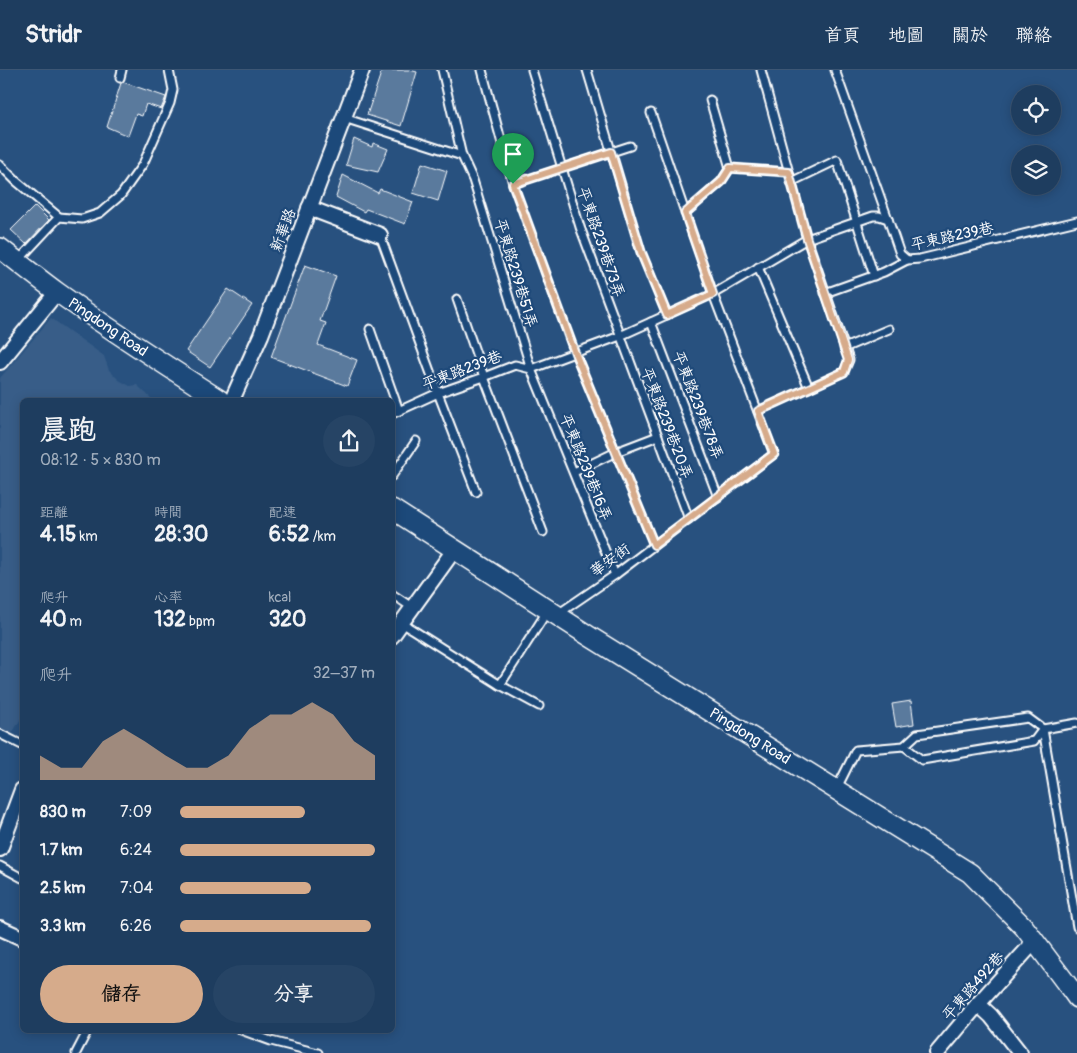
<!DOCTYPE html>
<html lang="zh-TW">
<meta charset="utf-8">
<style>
:root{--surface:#1e3d5f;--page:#264465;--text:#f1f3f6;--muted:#a1aebd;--line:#3c5674;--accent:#d6ab8b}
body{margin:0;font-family:Pangolin,"LXGW WenKai TC",sans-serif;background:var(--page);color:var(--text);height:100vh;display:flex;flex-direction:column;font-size:19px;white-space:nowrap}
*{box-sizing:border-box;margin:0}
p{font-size:16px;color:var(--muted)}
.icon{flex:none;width:28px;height:28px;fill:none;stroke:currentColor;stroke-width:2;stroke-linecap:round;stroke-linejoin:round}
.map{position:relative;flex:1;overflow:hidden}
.sheet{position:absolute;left:20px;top:328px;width:375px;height:635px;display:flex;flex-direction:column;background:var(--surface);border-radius:8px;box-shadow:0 2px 12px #0003,0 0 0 1px var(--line)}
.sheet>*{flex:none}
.fabs{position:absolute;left:1011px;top:15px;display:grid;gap:10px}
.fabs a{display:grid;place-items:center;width:50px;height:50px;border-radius:50%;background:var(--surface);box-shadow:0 2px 12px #0003,0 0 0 1px var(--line);font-size:25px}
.pin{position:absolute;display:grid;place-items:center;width:42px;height:42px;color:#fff;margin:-51px -21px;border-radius:50% 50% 50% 0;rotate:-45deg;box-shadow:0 0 5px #0007}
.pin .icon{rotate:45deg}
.round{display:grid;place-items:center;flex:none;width:52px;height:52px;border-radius:26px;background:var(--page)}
.head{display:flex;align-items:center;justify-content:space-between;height:85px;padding:0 20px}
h1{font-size:28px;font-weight:800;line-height:38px}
.stats{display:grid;grid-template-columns:repeat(3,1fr);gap:8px;height:85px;padding:5px 20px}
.stats div{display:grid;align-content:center}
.stats b{font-size:21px;font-weight:800}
.stats small{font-size:14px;font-weight:400}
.stats p{font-size:14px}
.chart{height:140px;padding:10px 20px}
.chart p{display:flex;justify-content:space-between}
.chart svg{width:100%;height:90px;margin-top:5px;fill:var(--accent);opacity:.7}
.primary-button{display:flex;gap:10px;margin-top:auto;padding:10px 20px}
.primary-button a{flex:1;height:58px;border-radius:30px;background:var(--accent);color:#111;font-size:20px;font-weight:800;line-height:58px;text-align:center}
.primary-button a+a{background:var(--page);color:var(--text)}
ul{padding:0 20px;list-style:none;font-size:16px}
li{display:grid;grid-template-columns:80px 60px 1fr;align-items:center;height:38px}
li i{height:12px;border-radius:6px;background:var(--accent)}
header{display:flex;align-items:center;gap:30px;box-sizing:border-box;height:70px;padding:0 25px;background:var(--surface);border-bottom:1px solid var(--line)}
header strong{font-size:24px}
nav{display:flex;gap:28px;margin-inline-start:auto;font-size:18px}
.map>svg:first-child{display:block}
.built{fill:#375d88}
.building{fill:#5a7a9d;stroke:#fff}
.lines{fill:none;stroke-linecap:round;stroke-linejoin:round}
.lane-casing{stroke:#fff;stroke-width:11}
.street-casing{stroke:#fff;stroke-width:18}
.secondary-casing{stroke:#fff;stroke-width:22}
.lane{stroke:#1f4a7a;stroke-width:7}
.street{stroke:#1f4a7a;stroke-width:14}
.secondary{stroke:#1f4a7a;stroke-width:19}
.route-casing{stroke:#fff;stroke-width:10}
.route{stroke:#d6ab8b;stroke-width:6}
.labels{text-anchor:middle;stroke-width:4.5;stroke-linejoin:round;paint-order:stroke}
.street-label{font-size:15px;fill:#fff;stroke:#1f4a7a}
</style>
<header>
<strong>Stridr</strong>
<nav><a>首頁</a><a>地圖</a><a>關於</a><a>聯絡</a></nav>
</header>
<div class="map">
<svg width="1077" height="983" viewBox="0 0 1077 983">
<rect width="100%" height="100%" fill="#28517f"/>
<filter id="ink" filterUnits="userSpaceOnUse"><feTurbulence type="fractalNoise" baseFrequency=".02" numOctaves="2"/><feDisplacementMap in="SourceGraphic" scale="10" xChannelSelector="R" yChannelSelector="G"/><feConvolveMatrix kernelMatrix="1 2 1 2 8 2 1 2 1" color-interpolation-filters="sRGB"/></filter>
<g filter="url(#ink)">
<polygon class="built" points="51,248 104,286 109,300 119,310 130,316 137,315 153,330 22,330 22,647 8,670 0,665 0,308"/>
<g class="building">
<polygon points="382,0 409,0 417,2 401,56 367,45"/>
<polygon points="123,12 166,27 161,39 146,34 142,46 136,44 128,66 107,57 121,13"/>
<polygon points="354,69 372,77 373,73 388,79 378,102 346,95"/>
<polygon points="422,93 447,101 438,131 413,123"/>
<polygon points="343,105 378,123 380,119 413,132 405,154 366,139 364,142 336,127"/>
<polygon points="35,136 49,150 26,174 11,160"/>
<polygon points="305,195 336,206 320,251 326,253 318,275 357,290 347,316 271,287"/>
<polygon points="228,219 252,235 210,297 186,281"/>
<polygon points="911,631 914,654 896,657 892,634"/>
</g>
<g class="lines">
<defs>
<g id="lane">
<polyline points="442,0 462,86 473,110 531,299 615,505"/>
<polyline points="482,0 513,114 575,283 654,475"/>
<polyline points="532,0 580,157 689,449"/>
<polyline points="587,0 641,182 667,245"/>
<polyline points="835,0 888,149"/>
<polyline points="120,8 122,0"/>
<polyline points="344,48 462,86"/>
<polyline points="0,95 16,111 59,147"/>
<polyline points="730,98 789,102"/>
<polyline points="791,112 837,90 874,206"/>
<polyline points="513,114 630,76"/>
<polyline points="685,143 721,112 730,98 710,30"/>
<polyline points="380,165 438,323 476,422"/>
<polyline points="18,191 59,147 82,149 100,143 121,125 143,94 170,33 173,20 169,0"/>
<polyline points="758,197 809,318"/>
<polyline points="825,223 884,202 907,190"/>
<polyline points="457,229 484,307 543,462"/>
<polyline points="651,252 718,427"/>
<polyline points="370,259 399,341"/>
<polyline points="844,278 889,259"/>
<polyline points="758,341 844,302 849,290 807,169 761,0"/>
<polyline points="392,344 438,323 484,307 515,295 531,299 620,266 713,224 807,169 873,146 879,146 888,149 900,184 907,190 920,189 1077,151"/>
<polyline points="574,402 616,382 658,366"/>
<polyline points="392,406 416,371"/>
<polyline points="392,524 413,538"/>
<polyline points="558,544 615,505 774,384 713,224 651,43"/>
<polyline points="402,553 500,615 539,636"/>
<polyline points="500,615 548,540"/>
<polyline points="0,664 22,675"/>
<polyline points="904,676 922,690 1034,671 1043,659 1077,653"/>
<polyline points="837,718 856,680 904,676 917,664 1028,648 1043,659 1077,857"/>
<polyline points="0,796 22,808"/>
<polyline points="241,960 271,971 318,983"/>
<polyline points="76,983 88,960"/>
</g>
<g id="street">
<polyline points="309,138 380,165"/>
<polyline points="0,292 57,222"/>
<polyline points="232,330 261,265 362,0"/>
<polyline points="392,566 454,480"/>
<polyline points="0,779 22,720"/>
<polyline points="0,858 22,868"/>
<polyline points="978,934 991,946 1020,983"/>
<polyline points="937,983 978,934 1035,871"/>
</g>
<g id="secondary">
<path d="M0,178C19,193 38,208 57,222C110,260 165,295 220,330"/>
<polyline points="392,439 589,566 970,803 1024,857 1072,921 1077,928"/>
</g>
</defs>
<use href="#lane" class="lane-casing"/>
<use href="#street" class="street-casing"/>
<use href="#secondary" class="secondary-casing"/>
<use href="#lane" class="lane"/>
<use href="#street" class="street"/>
<use href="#secondary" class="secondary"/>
</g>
</g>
<g class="lines" filter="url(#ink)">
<defs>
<polygon id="route" points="611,82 641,182 667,245 713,224 685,143 721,112 730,98 789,102 807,169 848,290 844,302 758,341 774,384 654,475 575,283 513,114"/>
</defs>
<use href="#route" class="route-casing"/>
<use href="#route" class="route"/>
</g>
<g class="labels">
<g class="street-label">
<text transform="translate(283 160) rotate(-69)" y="5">新華路</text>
<text transform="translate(952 166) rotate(-12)" y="5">平東路239巷</text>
<text transform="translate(601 172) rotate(71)" y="5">平東路239巷73弄</text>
<text transform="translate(516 203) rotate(73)" y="5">平東路239巷51弄</text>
<text transform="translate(108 257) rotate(34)" y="5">Pingdong Road</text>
<text transform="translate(462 300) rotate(-21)" y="5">平東路239巷</text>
<text transform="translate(698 335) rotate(69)" y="5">平東路239巷78弄</text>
<text transform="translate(667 353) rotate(69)" y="5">平東路239巷20弄</text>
<text transform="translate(586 397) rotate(68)" y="5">平東路239巷16弄</text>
<text transform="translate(610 490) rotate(-36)" y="5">華安街</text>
<text transform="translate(750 666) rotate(32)" y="5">Pingdong Road</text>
<text transform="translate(973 916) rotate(-49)" y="5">平東路492巷</text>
</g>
</g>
</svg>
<div class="fabs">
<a><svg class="icon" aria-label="locate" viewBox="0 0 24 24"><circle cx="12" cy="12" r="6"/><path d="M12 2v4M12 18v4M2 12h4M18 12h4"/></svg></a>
<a><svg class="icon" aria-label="layers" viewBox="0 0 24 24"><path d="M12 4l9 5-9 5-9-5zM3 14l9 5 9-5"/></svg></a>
</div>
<div class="pin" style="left:513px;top:114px;background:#1e9e55"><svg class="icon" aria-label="arrive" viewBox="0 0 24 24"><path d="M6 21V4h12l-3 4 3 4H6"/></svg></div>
<section class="sheet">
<div class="head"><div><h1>晨跑</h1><p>08:12 · 5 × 830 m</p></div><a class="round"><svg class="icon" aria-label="share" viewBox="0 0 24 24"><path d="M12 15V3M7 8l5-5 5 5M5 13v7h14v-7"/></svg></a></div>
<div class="stats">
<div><p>距離</p><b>4.15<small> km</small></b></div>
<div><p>時間</p><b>28:30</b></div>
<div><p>配速</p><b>6:52<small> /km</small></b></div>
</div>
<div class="stats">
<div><p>爬升</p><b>40<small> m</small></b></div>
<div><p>心率</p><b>132<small> bpm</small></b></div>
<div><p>kcal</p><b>320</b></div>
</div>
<div class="chart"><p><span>爬升</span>32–37 m</p>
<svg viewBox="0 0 160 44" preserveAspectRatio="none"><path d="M0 44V32L10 38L20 38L30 25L40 19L50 25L60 32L70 38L80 38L90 32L100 19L110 12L120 12L130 6L140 12L150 25L160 32V44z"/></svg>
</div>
<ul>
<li><b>830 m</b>7:09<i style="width:64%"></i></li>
<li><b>1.7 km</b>6:24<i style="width:100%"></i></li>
<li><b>2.5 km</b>7:04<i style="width:67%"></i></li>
<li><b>3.3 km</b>6:26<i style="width:98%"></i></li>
</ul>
<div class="primary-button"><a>儲存</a><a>分享</a></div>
</section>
</div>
